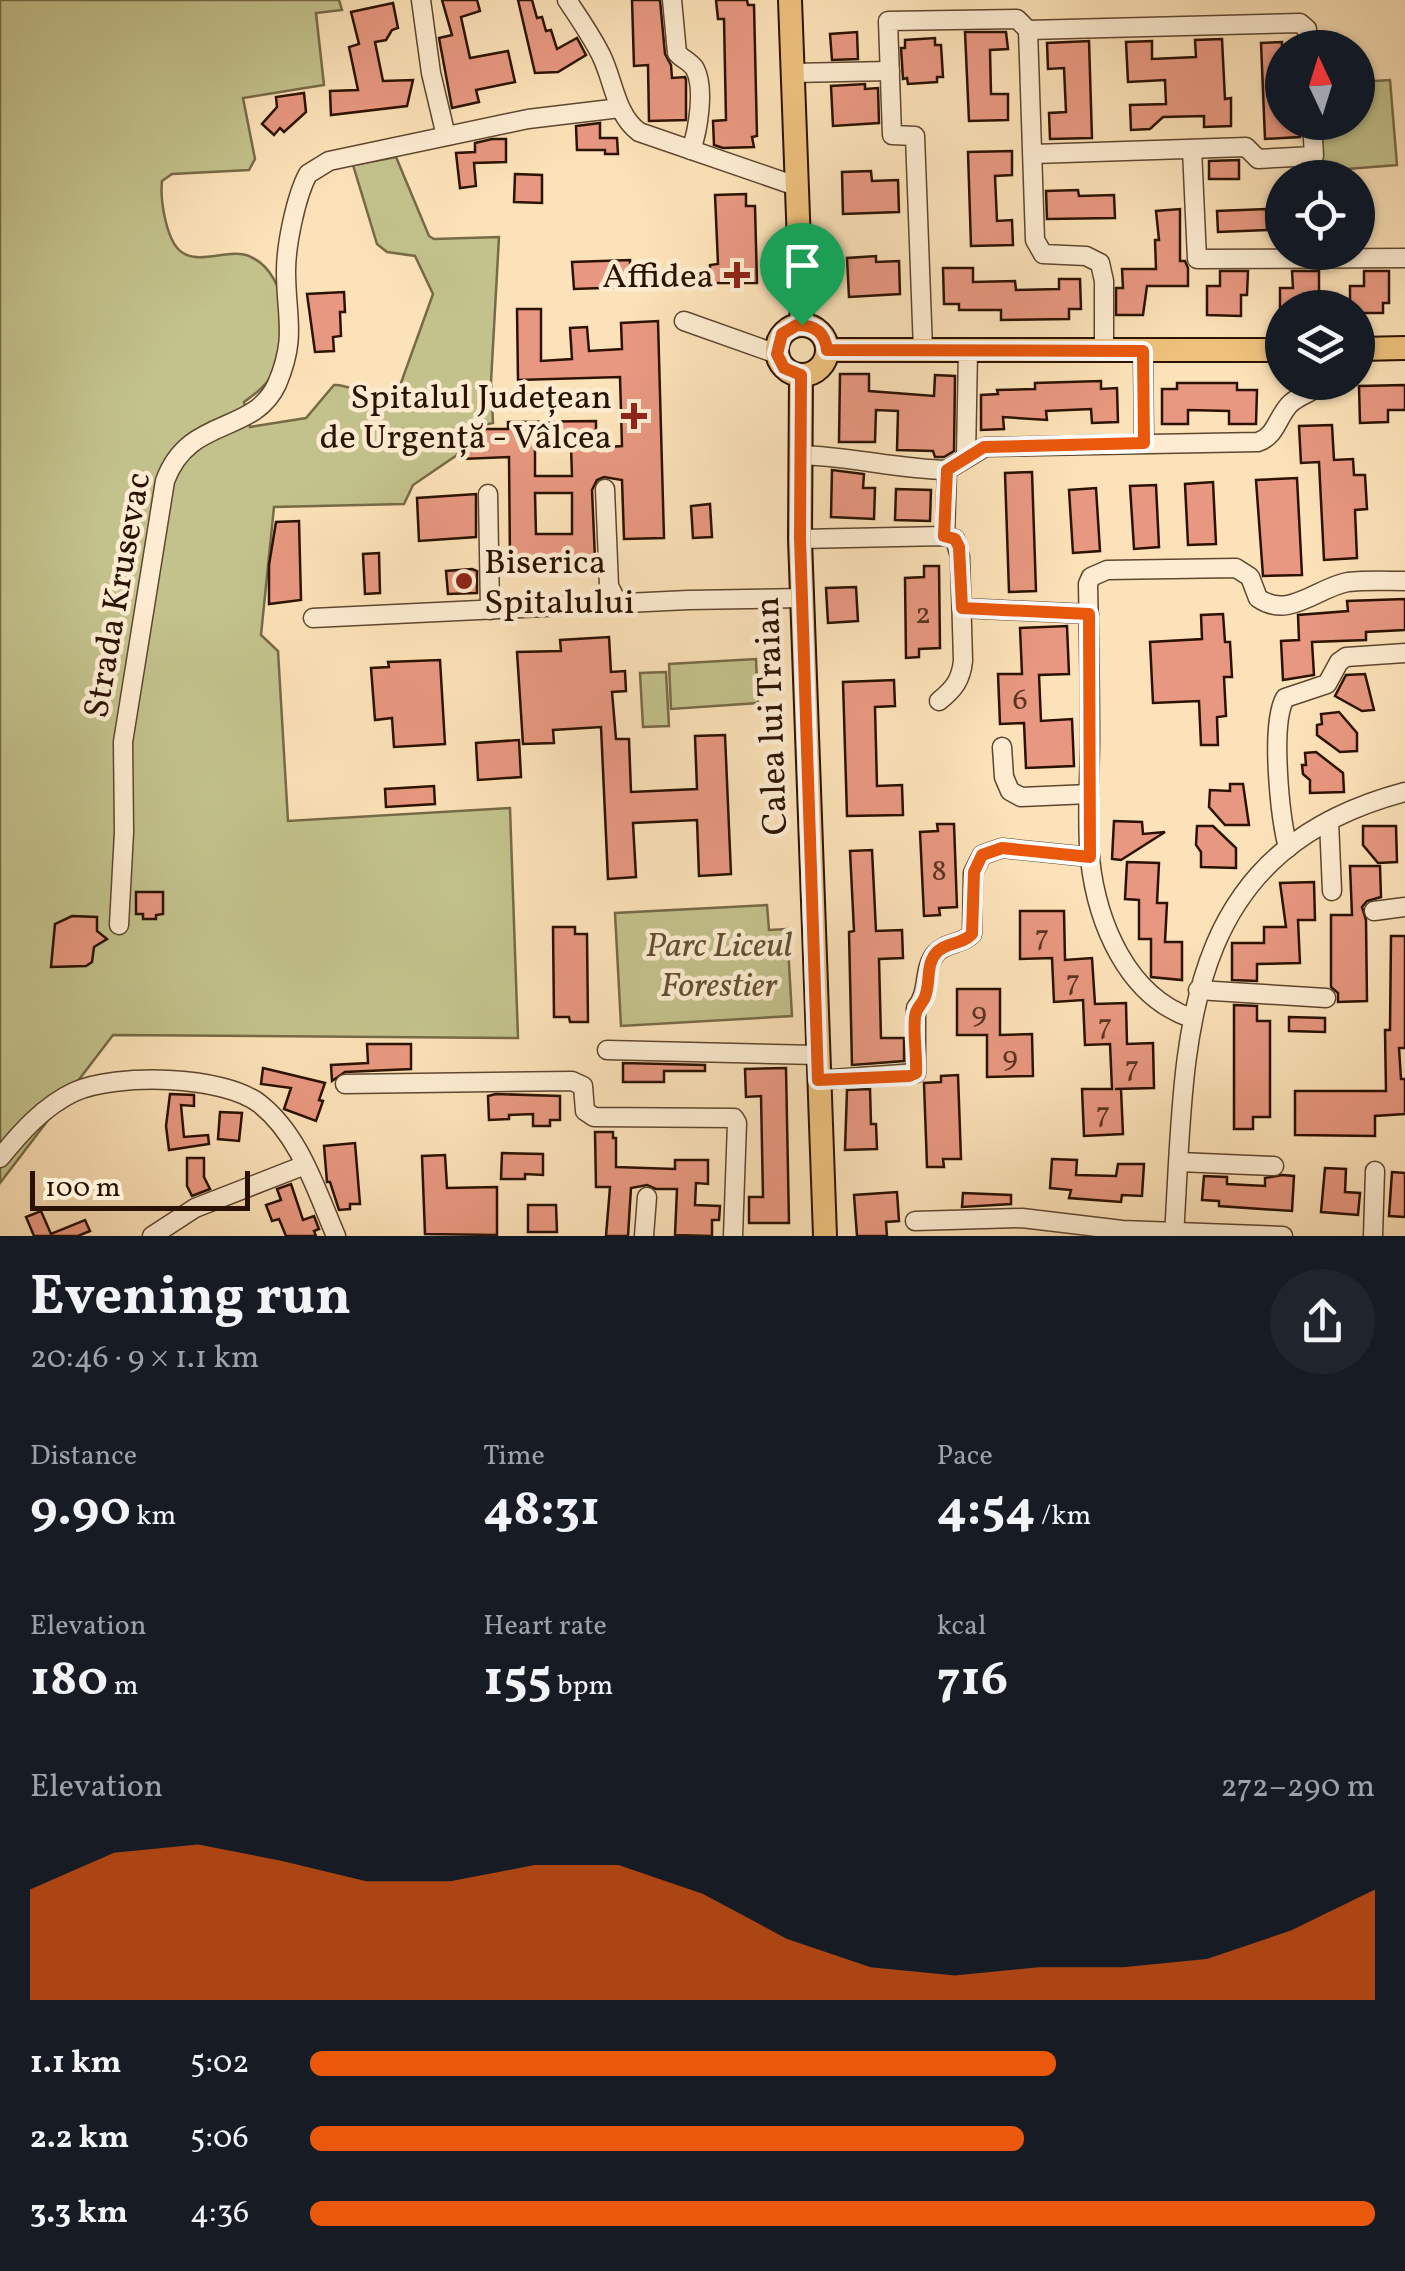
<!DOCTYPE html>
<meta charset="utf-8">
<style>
:root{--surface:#171b24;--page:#20242c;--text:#f1f3f6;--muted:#9ea1a6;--accent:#ea580c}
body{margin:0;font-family:Vollkorn,serif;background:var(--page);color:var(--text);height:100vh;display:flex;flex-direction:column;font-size:38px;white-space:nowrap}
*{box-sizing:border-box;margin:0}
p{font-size:32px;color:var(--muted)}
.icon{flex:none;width:55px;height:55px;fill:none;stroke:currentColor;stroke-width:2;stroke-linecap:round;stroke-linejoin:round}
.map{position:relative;height:1236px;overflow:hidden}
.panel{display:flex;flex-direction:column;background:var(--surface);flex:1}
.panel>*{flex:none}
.needle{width:65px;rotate:356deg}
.fabs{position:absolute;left:1265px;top:30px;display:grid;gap:20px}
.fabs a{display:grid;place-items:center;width:110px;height:110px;border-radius:50%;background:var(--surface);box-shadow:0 2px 8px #0004;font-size:50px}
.scale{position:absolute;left:30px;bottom:25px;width:220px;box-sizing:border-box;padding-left:10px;border:5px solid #2b1200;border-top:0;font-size:28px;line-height:35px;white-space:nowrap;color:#2b1200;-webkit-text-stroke:8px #fdecd1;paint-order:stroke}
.pin{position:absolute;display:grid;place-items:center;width:85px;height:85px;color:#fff;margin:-102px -42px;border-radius:50% 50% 50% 0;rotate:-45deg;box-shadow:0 0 10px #0007}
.pin .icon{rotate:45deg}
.round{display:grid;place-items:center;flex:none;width:105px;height:105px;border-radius:52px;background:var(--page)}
.headline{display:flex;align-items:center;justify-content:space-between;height:170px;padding:0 30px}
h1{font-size:55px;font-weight:700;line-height:75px}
.stats{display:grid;grid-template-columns:repeat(3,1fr);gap:15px;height:170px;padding:10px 30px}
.stats div{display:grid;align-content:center}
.stats b{font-size:50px;font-weight:700}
.stats small{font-size:28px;font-weight:400}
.stats p{font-size:28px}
.chart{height:280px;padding:20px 30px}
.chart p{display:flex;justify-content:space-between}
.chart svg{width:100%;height:180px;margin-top:10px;fill:var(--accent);opacity:.7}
ul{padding:0 30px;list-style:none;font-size:32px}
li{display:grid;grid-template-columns:160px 120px 1fr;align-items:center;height:75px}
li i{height:25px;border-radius:12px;background:var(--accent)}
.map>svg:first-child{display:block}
.green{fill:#c3c28c;stroke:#776a46;stroke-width:2.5}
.building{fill:#e89880;stroke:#2b1200;stroke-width:2.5;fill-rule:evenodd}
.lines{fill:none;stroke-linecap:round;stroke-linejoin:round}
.minor-casing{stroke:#5f462e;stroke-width:21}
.major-casing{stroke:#2b1200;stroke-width:26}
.minor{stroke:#fdecd1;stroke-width:18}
.major{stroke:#eec17c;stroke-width:22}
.route-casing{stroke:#fff;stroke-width:20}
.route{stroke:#ea580c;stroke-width:12}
.poi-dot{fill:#8f2418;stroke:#fdecd1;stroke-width:4}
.labels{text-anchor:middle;stroke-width:9;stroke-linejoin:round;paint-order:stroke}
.number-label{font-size:30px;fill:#5a3420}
.poi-label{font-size:35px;fill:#2b1200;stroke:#fdecd1;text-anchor:end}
.street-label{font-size:35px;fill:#2b1200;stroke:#fdecd1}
.park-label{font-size:35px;font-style:italic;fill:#605031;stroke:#fdecd1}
</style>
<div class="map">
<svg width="1405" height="1236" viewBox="0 0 1405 1236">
<rect width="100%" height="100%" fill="#fce2b8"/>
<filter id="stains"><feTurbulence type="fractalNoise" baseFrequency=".002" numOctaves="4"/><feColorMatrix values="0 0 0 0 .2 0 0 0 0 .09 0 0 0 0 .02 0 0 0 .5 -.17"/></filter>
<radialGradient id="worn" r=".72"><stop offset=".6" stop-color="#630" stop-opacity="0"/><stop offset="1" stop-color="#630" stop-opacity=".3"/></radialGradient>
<g class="green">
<path d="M0,0H339L342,10L316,13L324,85L243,98L255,159L249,170L172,174L162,181C160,199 166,243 183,253C202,265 231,247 251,257C290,275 292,344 272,375C265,387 255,394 244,402L250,427L306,418L334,385C358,384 383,412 401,383L433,294L415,256L387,252L377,244L353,165L396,157L429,236L434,239L499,237L491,382L493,423L457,430V455L413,485L404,504L274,507L261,635L278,651L288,821L510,808L518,1038L113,1035L0,1183Z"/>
<polygon points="1390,80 1397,165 1322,171 1318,123 1358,122 1358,82"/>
<polygon points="756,659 758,703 671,709 669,664"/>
<polygon points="666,672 669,726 643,727 640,673"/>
<polygon points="767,905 769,930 787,929 792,1016 621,1026 615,913"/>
</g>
<g class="building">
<polygon points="442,0 477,0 480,11 461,17 470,58 508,51 515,82 476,90 479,102 452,108 439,38 452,35"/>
<polygon points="518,0 532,0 537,18 542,17 546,31 551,30 557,49 577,38 586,55 558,72 535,73"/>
<polygon points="632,0 660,0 665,54 671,65 672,78 685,77 686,80 686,120 649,121 648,65 634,66"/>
<polygon points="716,0 747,0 748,5 754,5 757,136 752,137 754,147 723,148 714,145 713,121 726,120 724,19 718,19"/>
<polygon points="393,3 398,28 392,30 386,40 375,42 383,81 413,80 407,106 331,115 330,91 358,90 349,47 359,44 351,12"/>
<polygon points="857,32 858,59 832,60 830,34"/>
<polygon points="965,32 1006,32 1008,49 990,50 991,94 1008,94 1008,120 969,121"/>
<polygon points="935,38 935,45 941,45 943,77 937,77 937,82 908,84 907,78 903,79 901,48 905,48 905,40"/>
<polygon points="1222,39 1225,99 1231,98 1231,126 1204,127 1204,116 1163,117 1150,129 1131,130 1130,105 1166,104 1165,80 1128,82 1126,42 1152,41 1152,59 1196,57 1195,40"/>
<polygon points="1089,41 1092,138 1050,139 1049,113 1066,112 1064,68 1048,69 1047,43"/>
<polygon points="1282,42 1282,122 1300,122 1300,137 1265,139 1261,43"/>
<polygon points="865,84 865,89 878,88 879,123 833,126 831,86"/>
<polygon points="304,93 306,112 284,132 280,128 274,135 262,124 277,107 276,97"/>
<polygon points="600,123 600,138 617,138 618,154 605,154 605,150 577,150 576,126"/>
<polygon points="492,139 506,139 506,162 474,163 476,186 460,188 456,153 475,152 475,143"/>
<polygon points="1012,151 1012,175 995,176 997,221 1012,220 1013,245 971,246 968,152"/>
<polygon points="1239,160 1239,179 1209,179 1209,161"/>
<polygon points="871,171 872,181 898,180 899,212 843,214 842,172"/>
<polygon points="515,174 542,175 542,203 514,202"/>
<polygon points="1078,190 1079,196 1114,195 1115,218 1047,219 1046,191"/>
<polygon points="746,194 746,206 755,206 757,283 710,283 710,265 718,264 715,195"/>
<polygon points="1180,209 1180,261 1185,261 1188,268 1188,286 1147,286 1143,315 1116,315 1116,288 1123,288 1122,269 1156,269 1155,240 1159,240 1156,211"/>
<polygon points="1266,209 1267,230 1218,232 1217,211"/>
<polygon points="876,256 876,262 899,261 900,294 849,297 847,258"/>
<polygon points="630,260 630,287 574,289 572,262"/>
<polygon points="943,268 973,268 973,282 1015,281 1016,290 1059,289 1059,279 1080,279 1081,309 1069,309 1069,319 1001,320 1001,310 959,310 959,304 944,304"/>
<polygon points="1220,271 1248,271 1247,295 1241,295 1241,316 1207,315 1207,286 1220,286"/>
<polygon points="1292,271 1319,271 1319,302 1314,302 1314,308 1280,308 1280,288 1293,288"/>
<polygon points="1364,271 1389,271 1389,303 1383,303 1383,313 1358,313 1358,308 1350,308 1350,286 1364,286"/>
<polygon points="344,292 345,312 340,312 341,336 333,337 334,351 315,352 307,294"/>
<path d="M517,309H541V361L572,359L570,328L587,327L589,351L622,349L621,323L658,321L664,538L624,539L622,480L604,477L597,480L592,490L595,559L510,560L509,457L462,459L461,429H508V422L596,421V448L622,446L620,377L518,380ZM571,447L572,476H535V448ZM535,493H572V534H536Z"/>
<polygon points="840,374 869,374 869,391 934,396 935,375 955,376 954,451 944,457 935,457 933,451 897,450 898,411 876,410 875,442 839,442"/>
<polygon points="1101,381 1101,389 1117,388 1118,422 1092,423 1091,409 1046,411 1047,420 1003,417 1004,429 981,430 981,395 998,394 997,390 1035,389 1035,383"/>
<polygon points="1177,383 1237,383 1237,390 1257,390 1256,424 1229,424 1229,411 1188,410 1188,424 1162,424 1162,389 1177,389"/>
<polygon points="1405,385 1405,410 1388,410 1388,422 1360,423 1359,386"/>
<polygon points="1332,425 1334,460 1353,459 1354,475 1365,475 1367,509 1355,510 1357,558 1324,560 1319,462 1301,463 1299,426"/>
<polygon points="832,470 864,474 863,488 875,488 874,519 831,517"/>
<polygon points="1032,472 1036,591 1009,592 1005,473"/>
<polygon points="1297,478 1302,575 1263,576 1256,480"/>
<polygon points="1213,482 1216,544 1188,545 1185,484"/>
<polygon points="1156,485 1159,547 1134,549 1130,486"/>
<polygon points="1096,488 1100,551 1073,553 1069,490"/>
<polygon points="896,489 931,490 930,521 895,520"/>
<polygon points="476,494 476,537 419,541 417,498"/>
<polygon points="710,504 712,537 693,538 691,506"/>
<polygon points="299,521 301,600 269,604 269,565 276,522"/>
<polygon points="379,553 380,593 365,594 363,554"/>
<polygon points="924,566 939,566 940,648 919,649 919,657 906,658 905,578 924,577"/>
<polygon points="472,569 477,571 477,593 448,594 446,571"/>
<polygon points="856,587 858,621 828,623 826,588"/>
<polygon points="1405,599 1405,630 1366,632 1366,640 1312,642 1314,675 1283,680 1281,641 1299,640 1298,615 1348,611 1347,601"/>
<polygon points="1223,614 1225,642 1230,642 1232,677 1224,677 1226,716 1217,717 1218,745 1201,745 1199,701 1153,703 1150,642 1202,639 1201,615"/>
<polygon points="1067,626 1069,674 1039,675 1041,721 1072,719 1074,766 1026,768 1024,723 1000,724 998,674 1022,674 1020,628"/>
<polygon points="609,637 611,672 625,671 626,691 612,692 616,739 629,739 631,792 697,789 695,736 725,735 731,874 699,876 697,820 633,823 636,877 608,879 601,727 553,730 554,743 523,744 517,652 561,651 560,640"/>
<polygon points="440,660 445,744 394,747 392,718 375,720 371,668 389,667 388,662"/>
<polygon points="1365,674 1374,710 1362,711 1335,696 1346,675"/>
<polygon points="894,680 895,706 875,707 877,786 902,785 903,815 847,816 843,682"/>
<polygon points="1339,712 1357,733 1357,751 1340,752 1317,735 1317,725 1322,724 1321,714"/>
<polygon points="519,740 521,777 478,780 476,743"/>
<polygon points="1316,752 1343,773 1344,792 1310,793 1310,780 1303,774 1302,765 1306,765 1305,753"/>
<polygon points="1230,784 1243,784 1249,825 1225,825 1209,807 1210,790 1230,791"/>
<polygon points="434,786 435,804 386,807 385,789"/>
<polygon points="1114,821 1142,822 1143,834 1165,832 1121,860 1112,859"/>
<polygon points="937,824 954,824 957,907 939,908 940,915 924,916 920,832 938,831"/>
<polygon points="1197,826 1213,826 1236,848 1236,868 1201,867 1201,852 1196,845"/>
<polygon points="1363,826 1396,826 1397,862 1378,863 1363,845"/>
<polygon points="872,850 876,931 902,930 903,958 879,959 881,1038 904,1038 904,1061 852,1065 849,932 854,931 850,851"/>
<polygon points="1127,862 1159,863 1157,903 1167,903 1165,942 1182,942 1182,980 1151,977 1151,939 1139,939 1139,900 1125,899"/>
<polygon points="1350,866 1380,866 1381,897 1367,901 1362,907 1366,920 1367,1001 1338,1002 1338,993 1331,987 1331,915 1352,915"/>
<polygon points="1314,882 1315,920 1298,920 1300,963 1257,964 1257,981 1232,980 1232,943 1264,943 1264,927 1286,927 1280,883"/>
<polygon points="136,892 163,892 163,914 156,915 156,919 143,919 143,914 136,914"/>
<polygon points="1020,911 1064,911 1065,960 1092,958 1095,1004 1126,1003 1127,1044 1153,1043 1154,1088 1115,1089 1121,1089 1123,1134 1084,1136 1082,1089 1112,1089 1110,1044 1085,1045 1083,1000 1054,1002 1052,958 1020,959"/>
<polygon points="72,916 97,917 97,931 107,939 94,947 92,962 86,966 51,967 55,924"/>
<polygon points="553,927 575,927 575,934 587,934 588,1022 570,1022 569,1017 554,1017"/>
<polygon points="1391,936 1405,936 1405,1048 1399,1048 1401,1079 1405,1079 1405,1114 1375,1116 1375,1136 1295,1135 1295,1091 1386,1091 1385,1030 1390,1030"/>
<polygon points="957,989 1000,989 1000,1035 1032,1034 1033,1076 987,1077 987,1035 957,1035"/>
<polygon points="1234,1005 1257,1006 1257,1021 1270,1021 1270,1117 1253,1117 1253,1129 1234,1129"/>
<polygon points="1289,1017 1325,1018 1325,1032 1289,1031"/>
<polygon points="367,1044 411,1044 411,1069 345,1072 332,1081 331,1065 368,1063"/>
<polygon points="623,1063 705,1065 705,1071 664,1071 664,1082 623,1082"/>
<polygon points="263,1068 325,1083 319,1100 323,1101 316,1121 284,1109 291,1088 261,1084"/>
<polygon points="786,1068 789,1223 749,1223 749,1197 763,1197 761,1096 746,1097 745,1069"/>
<polygon points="958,1075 961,1159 943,1159 944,1167 927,1167 924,1083 941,1082 941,1076"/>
<polygon points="870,1089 871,1124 876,1124 877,1149 845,1150 847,1090"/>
<polygon points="170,1094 194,1095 194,1106 181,1105 184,1137 208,1135 209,1144 169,1150 166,1126"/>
<polygon points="496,1094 560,1096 560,1120 550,1120 550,1126 533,1126 533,1114 509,1115 509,1119 489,1120 488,1096"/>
<polygon points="220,1112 242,1113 239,1141 218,1139"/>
<polygon points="595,1132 613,1132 613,1138 616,1138 616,1167 675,1169 675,1160 708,1160 708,1184 696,1183 695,1205 720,1206 719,1220 712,1220 712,1236 675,1235 677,1189 656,1189 647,1185 631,1188 628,1236 606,1236 610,1187 596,1187"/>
<polygon points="355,1143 360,1204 350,1204 350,1209 339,1210 330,1182 327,1182 324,1146"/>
<polygon points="502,1153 543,1154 543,1175 525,1174 525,1179 501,1179"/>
<polygon points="445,1155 447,1188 497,1187 497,1235 425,1234 422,1156"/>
<polygon points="187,1158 204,1158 204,1177 210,1189 192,1196 187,1186"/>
<polygon points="1052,1159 1077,1160 1076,1175 1116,1176 1118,1164 1144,1164 1142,1196 1122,1195 1121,1202 1069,1198 1071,1190 1050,1188"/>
<polygon points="1325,1168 1346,1169 1345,1192 1360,1193 1358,1215 1321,1212"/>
<polygon points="1392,1172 1405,1173 1405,1217 1389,1216"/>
<polygon points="1282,1175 1294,1176 1292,1211 1219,1206 1219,1201 1202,1200 1204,1176 1227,1177 1227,1184 1265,1186 1265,1178"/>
<polygon points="291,1184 303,1220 314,1216 319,1229 314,1231 316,1236 286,1236 279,1219 272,1221 266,1205 281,1200 277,1189"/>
<polygon points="897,1192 899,1221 886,1222 887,1236 857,1236 854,1195"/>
<polygon points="963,1193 1011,1195 1011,1204 962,1207"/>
<polygon points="528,1205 556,1205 557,1232 528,1232"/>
<polygon points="41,1211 51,1234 85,1220 90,1231 78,1236 34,1236 26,1217"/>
</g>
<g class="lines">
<defs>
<g id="minor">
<polyline points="421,0 431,73 446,136"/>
<path d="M567,0C579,18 591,35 601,55C614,81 615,114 639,132L796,186"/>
<path d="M672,0L677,53C682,59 691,62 695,69C705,88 698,131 691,150"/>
<polyline points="1028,30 1035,240 1043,254 1086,256 1100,263 1104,281 1104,351"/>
<polyline points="1028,30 1300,23 1307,29 1308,48"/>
<polyline points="792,73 890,71"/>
<polyline points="1192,149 1197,259 1405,258"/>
<polyline points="1034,154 1246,147 1258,159 1314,156 1312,122"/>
<polyline points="684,321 777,354"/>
<polyline points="923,350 915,136 892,135 888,21 1017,19 1028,30"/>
<polyline points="1143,351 1144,443"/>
<path d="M799,455C849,456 897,469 947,470"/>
<polyline points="966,456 968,351"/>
<polyline points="605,489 609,586 615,598 625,603"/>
<polyline points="488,494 490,610"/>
<path d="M945,536L947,470L985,447L1258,442C1276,436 1277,418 1289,405C1299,394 1314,393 1324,382"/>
<path d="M800,539L945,536L955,539L960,557L963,661C961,680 954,689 939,701"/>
<polyline points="962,608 1089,614"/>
<polyline points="313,618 688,600 802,598"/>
<polyline points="1002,747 1004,777 1010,791 1021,797 1089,794"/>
<polyline points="1329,821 1332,891"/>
<path d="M1288,848C1280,817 1270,725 1285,698L1327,684L1339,662L1346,657L1405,653"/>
<polyline points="1374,911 1405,907"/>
<path d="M119,925L124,832L123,742L165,481C189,415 253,436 277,384C297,337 286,318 286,271C286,245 296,196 308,174L329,161L528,119L620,108"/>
<polyline points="1198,990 1326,998"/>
<path d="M1191,1018C1127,996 1097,923 1090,859C1086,819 1090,777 1090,737C1090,686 1089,635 1088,584L1091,577L1107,570L1236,568L1250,577L1258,598C1289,620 1318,587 1348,582C1367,580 1386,581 1405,581"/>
<polyline points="607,1050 817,1055"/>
<path d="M818,1080L916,1073V1008C930,992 922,969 936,953C946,942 963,944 972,934L973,873L982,855L1002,848L1090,857"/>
<polyline points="345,1084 572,1081 583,1086 585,1111 594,1117 734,1118 737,1123 733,1236"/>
<path d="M0,1158C20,1133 44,1106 74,1092C116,1073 223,1075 260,1104C300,1136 316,1190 336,1236"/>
<polyline points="1179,1162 1274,1166"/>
<polyline points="915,1221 1022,1218 1122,1230 1283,1236"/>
<polyline points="152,1236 195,1208 305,1165"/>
<polyline points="644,1236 647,1197"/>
<path d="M1174,1236C1186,1042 1175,853 1405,792"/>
<polyline points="1373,1236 1375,1171"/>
</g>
<g id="major">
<polyline points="790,0 802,325"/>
<circle cx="802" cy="350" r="25"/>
<polyline points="1358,349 1405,348"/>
<polyline points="827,350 1282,350"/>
<polyline points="801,375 800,539 825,1236"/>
</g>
</defs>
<use href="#minor" class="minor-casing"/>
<use href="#major" class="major-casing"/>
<use href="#minor" class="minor"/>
<use href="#major" class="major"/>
</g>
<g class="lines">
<defs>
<path id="route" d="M797,325C814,325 825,332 827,350L1143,351L1144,443L984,447L947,470L944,536L955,539L959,547L962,608L1089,614L1090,857L1002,848L982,855L974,872L972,934C963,944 948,942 938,951C925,963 931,982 925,997C922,1005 916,1007 915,1017C913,1035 917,1054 916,1073L909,1076L818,1080L800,538L801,375L784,368L777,354L782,334Z"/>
</defs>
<use href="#route" class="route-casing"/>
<use href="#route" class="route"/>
</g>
<g class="poi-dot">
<path d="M732 260h10v10h10v10h-10v10h-10v-10h-10v-10h10z"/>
<path d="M629 401h10v10h10v10h-10v10h-10v-10h-10v-10h10z"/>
<circle cx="464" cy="581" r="10"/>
</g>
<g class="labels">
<g class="number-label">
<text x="923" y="623">2</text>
<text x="1020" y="709">6</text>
<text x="939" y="880">8</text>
<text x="1042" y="945">7</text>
<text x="1073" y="990">7</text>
<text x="979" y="1022">9</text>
<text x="1105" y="1034">7</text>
<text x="1010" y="1066">9</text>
<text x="1132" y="1076">7</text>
<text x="1103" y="1122">7</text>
</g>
<g class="poi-label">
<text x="714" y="287">Affidea</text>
<text x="612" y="408">Spitalul Județean<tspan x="612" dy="40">de Urgență - Vâlcea</tspan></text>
<text x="484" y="573" text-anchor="start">Biserica<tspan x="484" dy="40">Spitalului</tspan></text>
</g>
<g class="street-label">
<text transform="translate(116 595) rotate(-80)" y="12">Strada Krusevac</text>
<text transform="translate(770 716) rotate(-92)" y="12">Calea lui Traian</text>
</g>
<g class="park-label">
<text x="719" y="956">Parc Liceul<tspan x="719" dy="40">Forestier</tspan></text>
</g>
</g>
<rect width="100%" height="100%" filter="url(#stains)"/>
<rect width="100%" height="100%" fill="url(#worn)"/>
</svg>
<div class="fabs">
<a><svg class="needle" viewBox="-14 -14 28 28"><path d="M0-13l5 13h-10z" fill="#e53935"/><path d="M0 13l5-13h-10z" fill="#9ea1a6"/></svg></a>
<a><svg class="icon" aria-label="locate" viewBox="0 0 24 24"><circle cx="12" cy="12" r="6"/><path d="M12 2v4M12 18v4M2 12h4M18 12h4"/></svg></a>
<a><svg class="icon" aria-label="layers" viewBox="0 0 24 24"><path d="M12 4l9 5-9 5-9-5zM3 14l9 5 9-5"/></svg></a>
</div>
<div class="scale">100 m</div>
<div class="pin" style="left:802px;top:325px;background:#1e9e55"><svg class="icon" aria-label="arrive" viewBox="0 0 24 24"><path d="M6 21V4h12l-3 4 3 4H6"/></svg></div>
</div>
<section class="panel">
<div class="headline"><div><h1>Evening run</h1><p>20:46 · 9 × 1.1 km</p></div><a class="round"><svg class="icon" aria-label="share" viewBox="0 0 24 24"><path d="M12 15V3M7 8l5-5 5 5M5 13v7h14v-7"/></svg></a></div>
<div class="stats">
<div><p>Distance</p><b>9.90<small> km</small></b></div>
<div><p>Time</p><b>48:31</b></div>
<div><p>Pace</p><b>4:54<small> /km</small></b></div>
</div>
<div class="stats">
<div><p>Elevation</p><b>180<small> m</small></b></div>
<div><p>Heart rate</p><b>155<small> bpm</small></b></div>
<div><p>kcal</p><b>716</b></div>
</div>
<div class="chart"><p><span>Elevation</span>272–290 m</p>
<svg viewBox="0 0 160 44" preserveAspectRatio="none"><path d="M0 44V17L10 8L20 6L30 10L40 15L50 15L60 11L70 11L80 18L90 29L100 36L110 38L120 36L130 36L140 34L150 27L160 17V44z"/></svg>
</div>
<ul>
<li><b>1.1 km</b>5:02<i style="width:70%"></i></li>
<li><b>2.2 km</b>5:06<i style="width:67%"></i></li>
<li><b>3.3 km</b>4:36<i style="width:100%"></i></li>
</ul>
</section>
